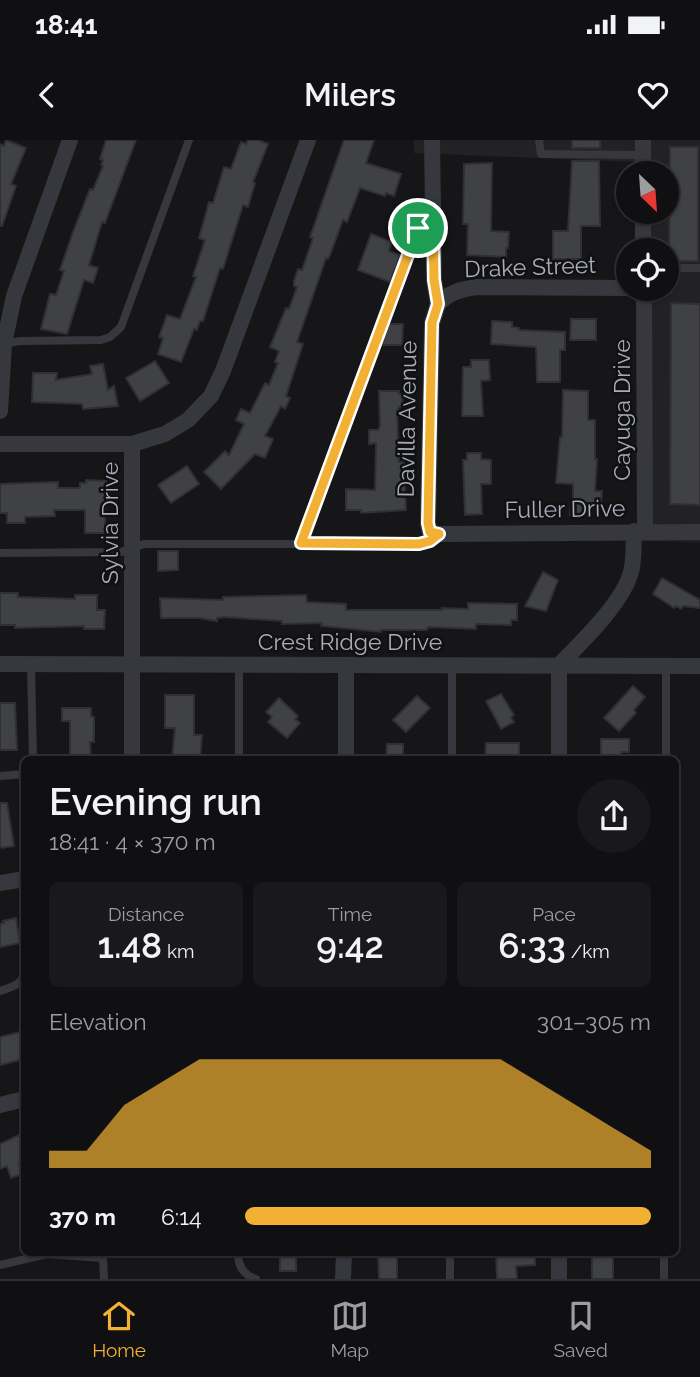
<!DOCTYPE html>
<meta charset="utf-8">
<style>
:root{--surface:#101012;--page:#19191b;--text:#f1f3f6;--muted:#9c9d9f;--line:#303032;--accent:#f2b134}
body{margin:0;font-family:Raleway,sans-serif;background:var(--page);color:var(--text);height:100vh;display:flex;flex-direction:column;font-size:26px;white-space:nowrap}
*{box-sizing:border-box;margin:0}
p{font-size:23px;color:var(--muted)}
.icon{flex:none;width:38px;height:38px;fill:none;stroke:currentColor;stroke-width:2;stroke-linecap:round;stroke-linejoin:round}
.map{position:relative;flex:1;overflow:hidden}
.side{position:absolute;left:21px;top:616px;width:658px;height:500px;display:flex;flex-direction:column;background:var(--surface);border-radius:10px;box-shadow:0 2px 5px #0004,0 0 0 2px var(--line)}
.side>*{flex:none}
.needle{width:46px;rotate:155deg}
.controls{position:absolute;left:616px;top:21px;display:grid;gap:14px}
.controls a{display:grid;place-items:center;width:63px;height:63px;border-radius:50%;background:var(--surface);box-shadow:0 2px 5px #0004,0 0 0 2px var(--line);font-size:35px}
.pin{position:absolute;display:grid;place-items:center;width:60px;height:60px;color:#fff;margin:-30px;border:4px solid #fff;border-radius:50%;box-shadow:0 2px 7px #0007}
.round{display:grid;place-items:center;flex:none;width:74px;height:74px;border-radius:37px;background:var(--page)}
.summary{display:flex;align-items:center;justify-content:space-between;height:119px;padding:0 28px}
h1{font-size:38px;font-weight:600;line-height:52px}
.stats{display:grid;grid-template-columns:repeat(3,1fr);gap:10px;height:119px;padding:7px 28px}
.stats div{display:grid;align-content:center;border-radius:10px;background:var(--page);text-align:center}
.stats b{font-size:35px;font-weight:600}
.stats small{font-size:19px;font-weight:400}
.stats p{font-size:19px}
.chart{height:196px;padding:14px 28px}
.chart p{display:flex;justify-content:space-between}
.chart svg{width:100%;height:126px;margin-top:7px;fill:var(--accent);opacity:.7}
ul{padding:0 28px;list-style:none;font-size:23px}
li{display:grid;grid-template-columns:112px 84px 1fr;align-items:center;height:52px}
li i{height:18px;border-radius:9px;background:var(--accent)}
.status{display:flex;justify-content:space-between;align-items:center;height:49px;padding:0 35px;background:var(--surface);direction:ltr}
.status svg{height:19px;fill:currentColor}
header{display:flex;justify-content:space-between;align-items:center;height:91px;padding:0 28px;background:var(--surface);font-size:32px;font-weight:600}
.menu{display:flex;justify-content:space-around;align-items:center;height:98px;border-top:2px solid var(--line);background:var(--surface);font-size:19px;color:var(--muted)}
.menu a{display:grid;justify-items:center;gap:4px}
.menu .current{color:var(--accent)}
.map>svg:first-child{display:block}
.built{fill:#222225}
.building{fill:#404145;stroke:#303034;stroke-width:2}
.lines{fill:none;stroke-linecap:round;stroke-linejoin:round}
.lane{stroke:#37383d;stroke-width:8}
.street{stroke:#37383d;stroke-width:16}
.route-casing{stroke:#fff;stroke-width:14}
.route{stroke:#f2b134;stroke-width:9}
.labels{text-anchor:middle;stroke-width:5;stroke-linejoin:round;paint-order:stroke}
.street-label{font-size:23px;fill:#a8adb8;stroke:#111113}
</style>
<div class="status"><b>18:41</b><svg viewBox="0 0 49 12"><path d="M0 12V9h3v3zM5 12V6h3v6zM10 12V3h3v9zM15 12V0h3v12zM26 1h20v11H26zM47 4h2v5h-2z"/></svg></div>
<header><svg class="icon" aria-label="back" viewBox="0 0 24 24"><path d="M15 5l-7 7 7 7"/></svg>Milers<svg class="icon" aria-label="heart" viewBox="0 0 24 24"><path d="M12 20l-8-8c-3-5 5-10 8-4 3-6 11-1 8 4z"/></svg></header>
<div class="map">
<svg width="700" height="1139" viewBox="0 0 700 1139">
<rect width="100%" height="100%" fill="#161618"/>
<polygon class="built" points="414,0 700,0 700,402 643,401 638,149 667,149 667,110 638,110 637,72 667,72 667,33 636,33 635,22 414,13"/>
<g class="building">
<polygon points="6,0 26,8 11,44 16,46 2,86 0,86 0,4 4,6"/>
<polygon points="106,0 136,0 105,83 102,82 89,125 98,128 93,143 84,140 67,194 41,189 50,154 56,155 64,131 60,130 73,92 90,49 93,50 103,26 101,25 103,20 100,19"/>
<polygon points="248,0 258,0 268,4 253,42 255,43 248,67 243,65 223,129 220,128 203,181 200,181 197,190 194,189 181,222 158,214 163,198 159,197 167,175 180,179 196,137 193,136 205,100 199,98 209,62 213,63 224,27 231,29 241,2 246,4"/>
<polygon points="344,0 374,0 366,23 401,34 394,56 386,53 385,56 360,48 347,82 343,80 330,115 328,119 326,118 297,202 303,204 286,256 290,258 285,269 281,266 265,296 273,299 265,318 255,314 221,349 204,332 225,311 229,315 244,284 236,280 241,269 250,273 265,243 269,245 278,223 275,222 279,211 270,207 286,168 289,169 297,147 294,146 294,141 298,129 302,130 313,98 310,97"/>
<rect x="572" y="0" width="28" height="8"/>
<polygon points="670,7 698,7 698,121 669,121"/>
<polygon points="572,21 599,21 600,86 581,86 581,119 553,119 553,91 568,91"/>
<polygon points="492,23 491,91 509,92 508,108 506,108 506,117 467,115 468,84 463,84 464,24"/>
<polygon points="371,94 392,102 389,111 400,115 390,142 358,130"/>
<polygon points="671,163 700,164 700,365 670,364"/>
<polygon points="571,179 596,179 596,200 570,200"/>
<polygon points="492,181 512,182 512,187 519,188 519,190 565,192 565,210 560,210 560,242 537,242 536,207 491,204"/>
<polygon points="389,184 403,184 402,205 382,205"/>
<polygon points="471,220 489,220 490,240 481,241 483,276 462,276 463,227 471,227"/>
<polygon points="155,221 169,243 140,261 126,238"/>
<polygon points="103,224 108,250 114,246 118,266 83,269 82,264 32,262 33,233 57,233 56,240 92,234 90,226"/>
<polygon points="563,250 588,251 588,280 595,280 595,319 597,319 595,351 602,351 601,364 592,364 591,376 570,375 571,362 573,361 573,344 556,343 560,297 562,297"/>
<polygon points="379,251 399,251 399,254 402,254 403,267 399,267 397,271 399,322 404,322 406,370 361,373 361,370 346,370 346,349 375,350 376,303 369,304 369,290 378,290 380,286"/>
<polygon points="467,313 481,313 481,319 491,320 491,344 481,344 482,374 465,375 463,320 467,320"/>
<polygon points="187,326 199,344 171,363 158,345"/>
<polygon points="86,340 106,341 105,393 85,393 85,370 54,370 55,376 25,377 25,383 7,383 7,373 0,373 0,344 58,342 58,348 80,348 80,343 86,343"/>
<polygon points="158,411 178,411 178,430 158,431"/>
<polygon points="543,432 558,440 546,471 525,466"/>
<polygon points="662,438 700,460 700,468 683,466 681,469 676,466 674,468 653,454"/>
<polygon points="0,453 18,453 18,457 75,459 75,455 97,455 97,470 105,470 104,489 84,489 84,486 15,488 15,485 0,485"/>
<polygon points="306,455 307,462 346,464 346,470 442,470 442,468 468,469 468,463 517,464 517,480 511,480 511,485 476,484 476,489 428,487 427,490 381,490 381,492 321,486 322,483 282,484 282,481 225,477 217,478 217,481 199,478 161,478 160,458 223,460 223,457"/>
<polygon points="633,546 645,557 634,570 636,573 619,591 604,578"/>
<polygon points="501,554 514,575 511,577 514,582 501,589 486,561"/>
<polygon points="165,555 194,555 194,595 202,595 200,619 172,620 175,588 165,588"/>
<polygon points="417,556 430,568 406,592 393,580"/>
<polygon points="279,558 298,576 295,579 300,583 287,598 268,582 272,577 266,572"/>
<polygon points="0,563 15,563 17,610 0,610"/>
<polygon points="62,568 91,568 91,576 94,577 94,602 90,602 91,620 70,620 70,581 62,581"/>
<polygon points="601,599 629,599 629,612 621,612 621,620 601,620"/>
<polygon points="486,603 519,603 519,620 485,620"/>
<polygon points="387,604 403,604 403,620 386,620"/>
<polygon points="0,663 7,663 14,706 2,708 0,706"/>
<polygon points="16,778 20,803 0,807 0,784 4,783 3,781"/>
<polygon points="24,891 24,919 0,925 0,897"/>
<polygon points="19,995 23,1008 20,1009 24,1022 19,1023 22,1034 11,1038 7,1026 0,1029 0,1004"/>
<rect x="280" y="1113" width="16" height="18"/>
<polygon points="378,1113 397,1113 397,1139 379,1139"/>
<polygon points="496,1113 535,1113 535,1125 516,1126 517,1139 497,1139"/>
<rect x="592" y="1113" width="21" height="26"/>
</g>
<g class="lines">
<g class="lane">
<polyline points="539,0 541,14 643,15"/>
<polyline points="667,128 700,128"/>
<polyline points="3,204 20,201 101,200 110,197 121,187 189,0"/>
<polyline points="301,403 418,88 422,84 433,82"/>
<polyline points="0,413 121,412 144,404 419,404 430,401 438,395"/>
<polyline points="31,524 33,620"/>
<polyline points="239,620 239,525"/>
<polyline points="452,620 452,525"/>
<polyline points="666,620 666,525"/>
<polyline points="0,636 24,634"/>
<path d="M0,851C10,848 23,844 24,833"/>
<path d="M238,1113C238,1126 243,1135 256,1139"/>
<polyline points="0,1125 47,1114 103,1118 104,1139"/>
<polyline points="450,1139 450,1113"/>
<polyline points="664,1139 664,1113"/>
</g>
<g class="street">
<polyline points="432,0 434,140 438,164 432,183 428,384 430,392 439,394 700,392"/>
<polyline points="643,0 643,33"/>
<polyline points="643,72 643,110"/>
<polyline points="644,149 645,391"/>
<path d="M438,164C450,152 461,149 478,147L628,148"/>
<polyline points="0,271 4,204 14,156 70,0"/>
<polyline points="0,304 132,304 165,294 188,280 211,256 223,231 308,0"/>
<polyline points="0,524 700,526"/>
<polyline points="132,620 132,304"/>
<polyline points="346,620 346,525"/>
<path d="M559,620V525C581,503 621,464 630,435C635,422 633,405 634,391"/>
<polyline points="0,743 24,739"/>
<polyline points="0,965 24,959"/>
<polyline points="343,1139 344,1113"/>
<polyline points="559,1139 559,1113"/>
</g>
</g>
<g class="lines">
<defs>
<polygon id="route" points="433,82 434,140 438,164 432,183 428,383 430,392 439,394 430,401 419,404 301,403 418,88 422,84"/>
</defs>
<use href="#route" class="route-casing"/>
<use href="#route" class="route"/>
</g>
<g class="labels">
<g class="street-label">
<text transform="translate(530 127) rotate(-2)" y="8">Drake Street</text>
<text transform="translate(622 270) rotate(-90)" y="8">Cayuga Drive</text>
<text transform="translate(407 279) rotate(-89)" y="8">Davilla Avenue</text>
<text transform="translate(565 369) rotate(-1)" y="8">Fuller Drive</text>
<text transform="translate(110 383) rotate(-90)" y="8">Sylvia Drive</text>
<text x="350" y="510">Crest Ridge Drive</text>
</g>
</g>
</svg>
<div class="controls">
<a><svg class="needle" viewBox="-14 -14 28 28"><path d="M0-13l5 13h-10z" fill="#e53935"/><path d="M0 13l5-13h-10z" fill="#9c9d9f"/></svg></a>
<a><svg class="icon" aria-label="locate" viewBox="0 0 24 24"><circle cx="12" cy="12" r="6"/><path d="M12 2v4M12 18v4M2 12h4M18 12h4"/></svg></a>
</div>
<div class="pin" style="left:418px;top:88px;background:#1e9e55"><svg class="icon" aria-label="arrive" viewBox="0 0 24 24"><path d="M6 21V4h12l-3 4 3 4H6"/></svg></div>
<section class="side">
<div class="summary"><div><h1>Evening run</h1><p>18:41 · 4 × 370 m</p></div><a class="round"><svg class="icon" aria-label="share" viewBox="0 0 24 24"><path d="M12 15V3M7 8l5-5 5 5M5 13v7h14v-7"/></svg></a></div>
<div class="stats">
<div><p>Distance</p><b>1.48<small> km</small></b></div>
<div><p>Time</p><b>9:42</b></div>
<div><p>Pace</p><b>6:33<small> /km</small></b></div>
</div>
<div class="chart"><p><span>Elevation</span>301–305 m</p>
<svg viewBox="0 0 160 44" preserveAspectRatio="none"><path d="M0 44V38L10 38L20 22L30 14L40 6L50 6L60 6L70 6L80 6L90 6L100 6L110 6L120 6L130 14L140 22L150 30L160 38V44z"/></svg>
</div>
<ul>
<li><b>370 m</b>6:14<i style="width:100%"></i></li>
</ul>
</section>
</div>
<nav class="menu">
<a class="current"><svg class="icon" aria-label="home" viewBox="0 0 24 24"><path d="M3 11l9-7 9 7M6 9v11h12V9"/></svg>Home</a>
<a><svg class="icon" aria-label="map" viewBox="0 0 24 24"><path d="M3 6l6-2 6 2 6-2v14l-6 2-6-2-6 2zM9 4v14M15 6v14"/></svg>Map</a>
<a><svg class="icon" aria-label="saved" viewBox="0 0 24 24"><path d="M7 4h10v16l-5-4-5 4z"/></svg>Saved</a>
</nav>
